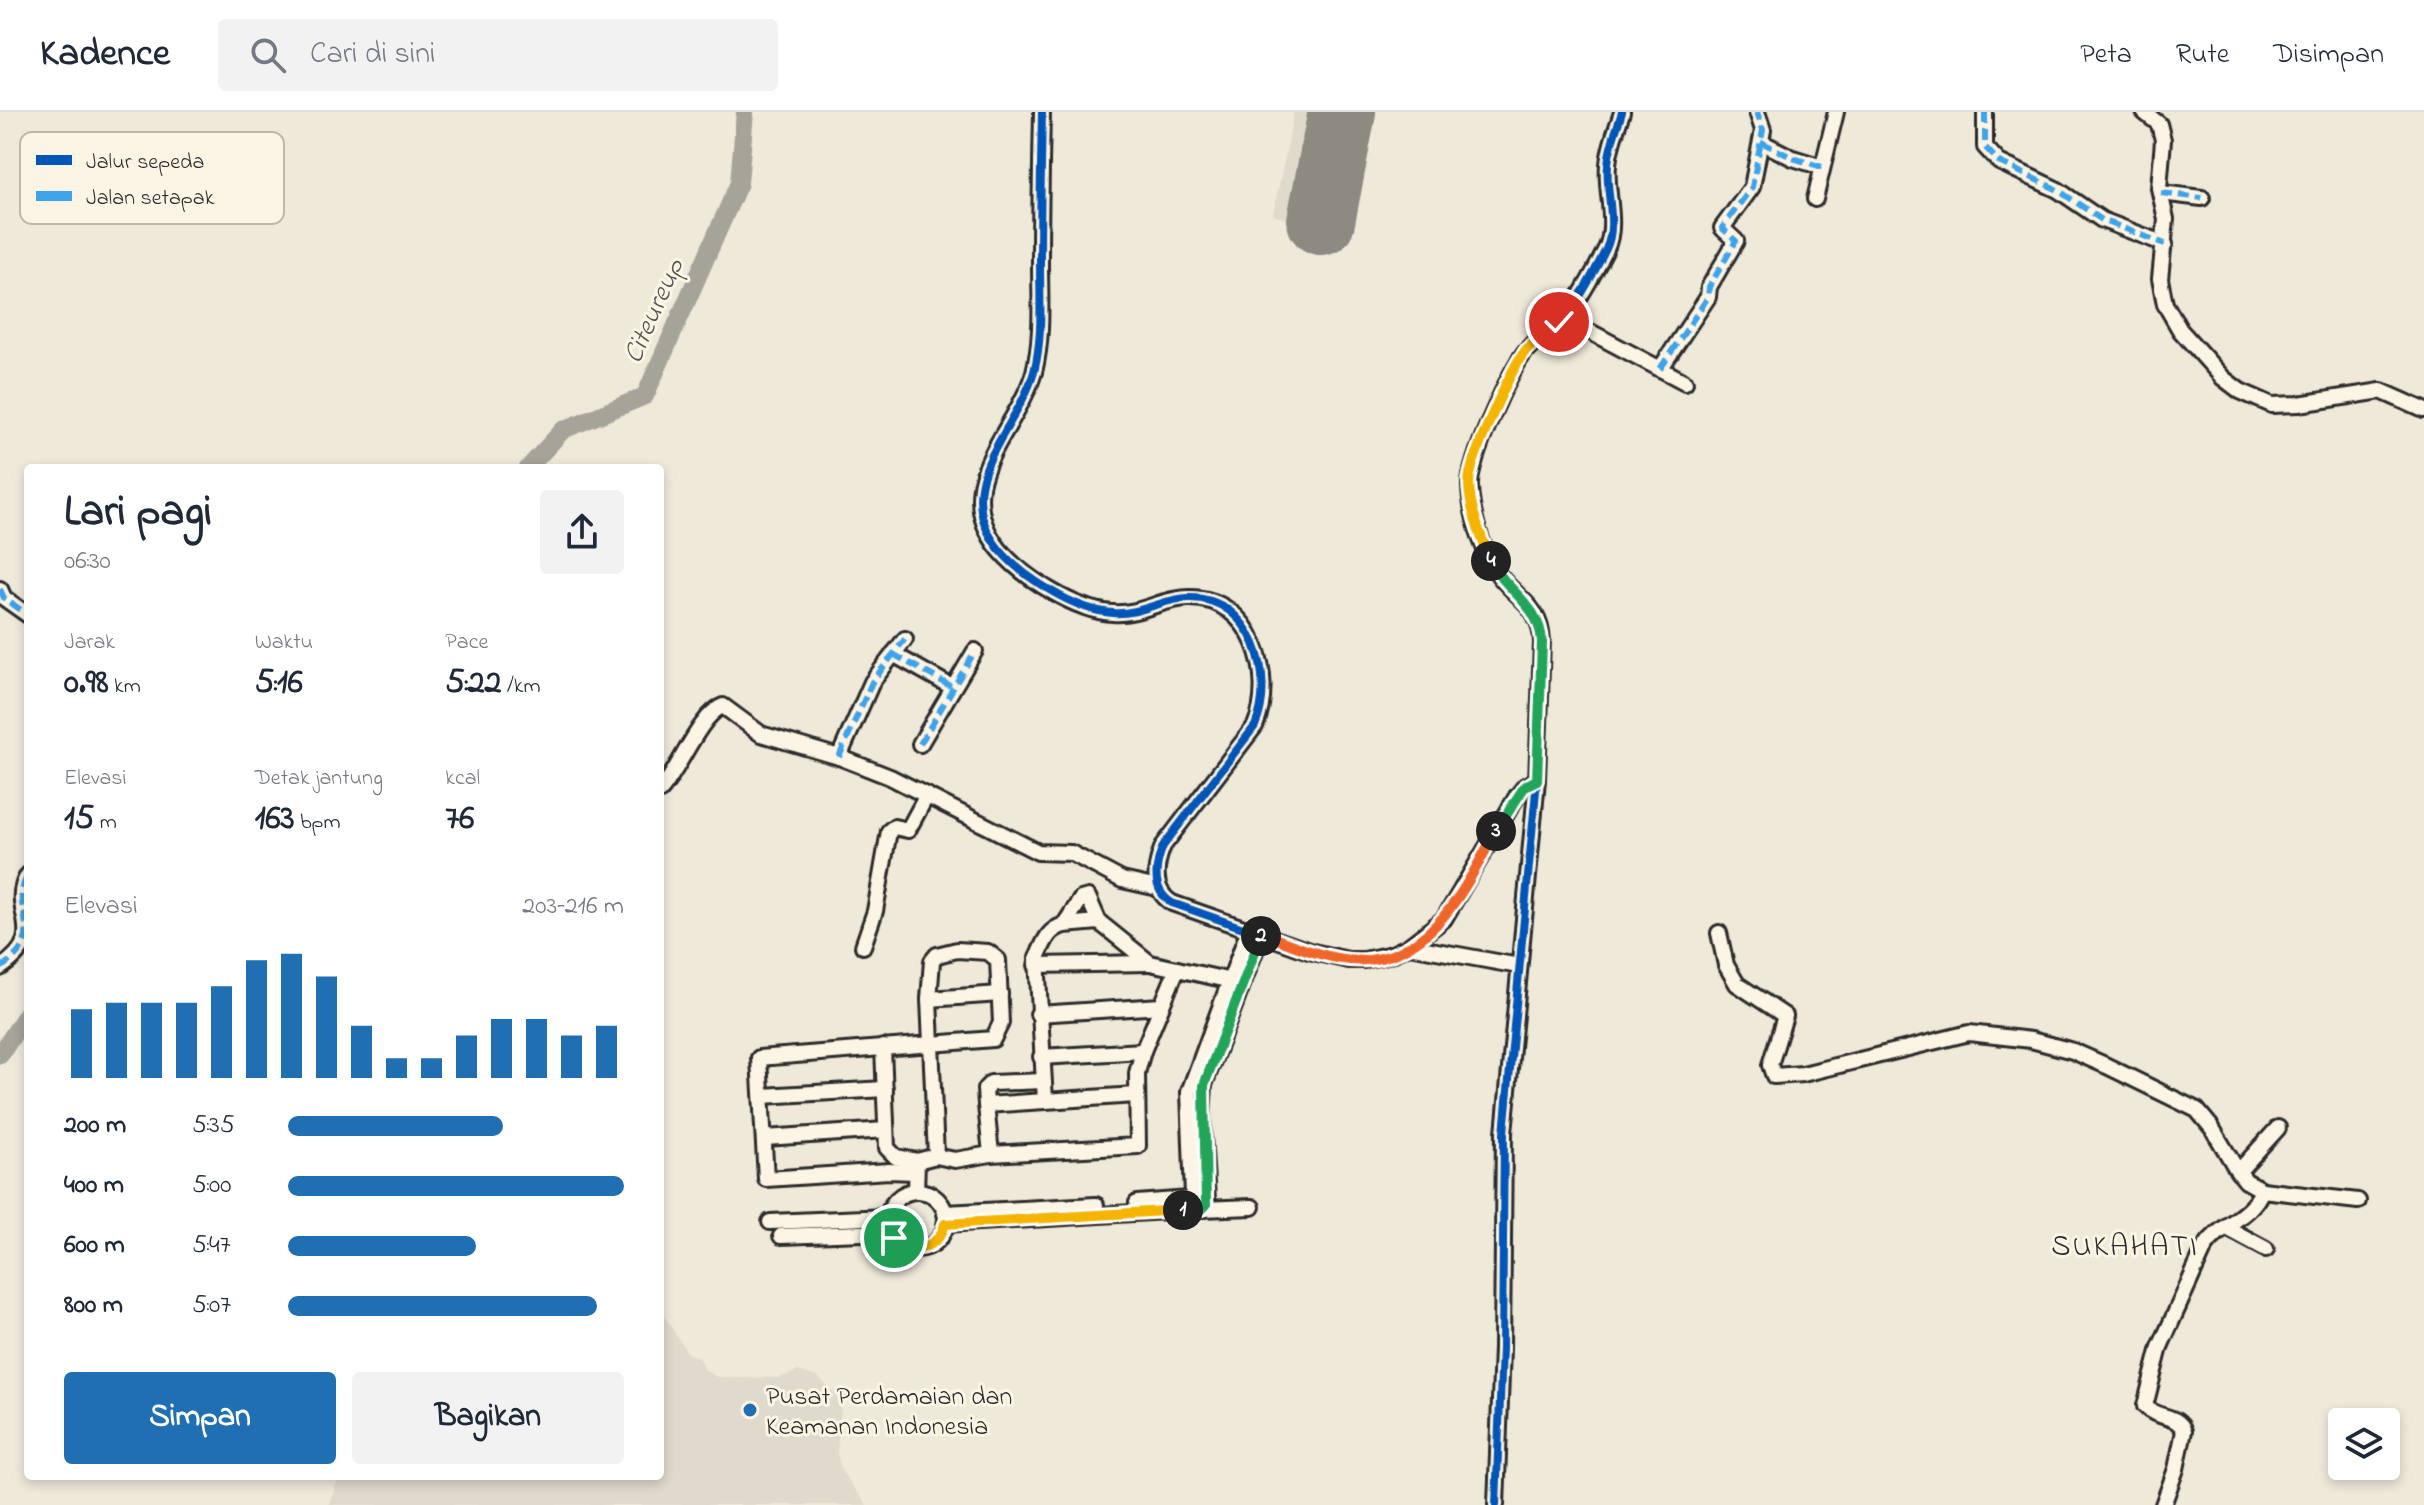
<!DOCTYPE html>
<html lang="id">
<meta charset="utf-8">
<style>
:root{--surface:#fff;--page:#f2f2f3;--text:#1f2937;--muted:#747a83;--line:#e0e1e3;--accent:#1f6fb2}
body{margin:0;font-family:"Indie Flower",sans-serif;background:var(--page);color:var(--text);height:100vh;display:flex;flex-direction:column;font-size:30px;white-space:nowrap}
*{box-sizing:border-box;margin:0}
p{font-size:26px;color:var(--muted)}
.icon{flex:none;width:44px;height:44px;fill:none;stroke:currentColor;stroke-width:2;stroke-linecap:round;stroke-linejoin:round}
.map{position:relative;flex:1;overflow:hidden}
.panel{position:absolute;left:24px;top:352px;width:640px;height:1016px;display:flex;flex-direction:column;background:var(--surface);border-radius:8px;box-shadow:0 4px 12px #0003}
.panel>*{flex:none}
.controls{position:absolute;left:2328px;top:1296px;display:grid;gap:16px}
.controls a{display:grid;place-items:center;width:72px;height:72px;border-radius:8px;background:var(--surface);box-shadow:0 4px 12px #0003;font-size:40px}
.pin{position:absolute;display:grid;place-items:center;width:68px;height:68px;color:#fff;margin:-34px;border:4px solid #fff;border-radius:50%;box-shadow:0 2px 8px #0007}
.km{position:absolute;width:40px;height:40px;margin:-20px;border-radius:50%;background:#222;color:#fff;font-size:22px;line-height:40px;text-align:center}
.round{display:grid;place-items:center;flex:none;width:84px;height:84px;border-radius:8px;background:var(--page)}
.headline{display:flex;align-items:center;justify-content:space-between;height:136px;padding:0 40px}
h1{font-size:44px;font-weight:800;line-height:60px}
.figures{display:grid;grid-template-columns:repeat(3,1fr);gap:12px;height:136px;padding:8px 40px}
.figures div{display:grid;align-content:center}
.figures b{font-size:34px;font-weight:800}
.figures small{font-size:22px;font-weight:400}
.figures p{font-size:22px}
.chart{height:224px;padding:16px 40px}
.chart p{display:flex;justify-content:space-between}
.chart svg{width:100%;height:144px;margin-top:8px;stroke:var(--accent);stroke-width:6}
.button{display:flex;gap:16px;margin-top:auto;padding:16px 40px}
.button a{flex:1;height:92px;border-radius:8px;background:var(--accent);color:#fff;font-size:32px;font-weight:800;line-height:92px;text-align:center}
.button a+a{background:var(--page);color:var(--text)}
ul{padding:0 40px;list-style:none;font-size:26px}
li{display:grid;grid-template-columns:128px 96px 1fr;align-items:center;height:60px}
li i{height:20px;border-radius:10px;background:var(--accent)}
header{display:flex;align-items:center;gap:48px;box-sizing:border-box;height:112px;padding:0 40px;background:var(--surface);border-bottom:2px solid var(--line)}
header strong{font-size:38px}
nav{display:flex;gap:44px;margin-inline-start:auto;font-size:28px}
.search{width:560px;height:72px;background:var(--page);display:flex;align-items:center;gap:20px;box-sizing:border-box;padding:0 28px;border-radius:8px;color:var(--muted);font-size:30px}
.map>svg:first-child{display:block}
.built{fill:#e0dacc}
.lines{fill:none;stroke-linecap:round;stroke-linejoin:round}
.river{stroke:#a6a399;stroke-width:18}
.runway{stroke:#8d8a82;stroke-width:68}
.minor-casing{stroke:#2b2b2b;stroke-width:20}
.minor{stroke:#fcf5e5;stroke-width:14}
.quiet{stroke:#3ea3eb;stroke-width:6;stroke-dasharray:12 6;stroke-linecap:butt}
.cycleway-casing{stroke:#fcf5e5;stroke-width:13}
.cycleway{stroke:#0057b8;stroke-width:8}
.split-1-casing{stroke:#fff;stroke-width:16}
.split-2-casing{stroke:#fff;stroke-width:16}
.split-3-casing{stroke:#fff;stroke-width:16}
.split-4-casing{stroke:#fff;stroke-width:16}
.split-5-casing{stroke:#fff;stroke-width:16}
.split-1{stroke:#f5b400;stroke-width:10}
.split-2{stroke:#22a559;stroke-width:10}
.split-3{stroke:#f0652b;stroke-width:10}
.split-4{stroke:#22a559;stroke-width:10}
.split-5{stroke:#f5b400;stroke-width:10}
.poi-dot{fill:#1f6fb2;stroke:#fcf5e5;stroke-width:3}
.labels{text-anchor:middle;stroke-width:6;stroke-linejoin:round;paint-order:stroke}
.poi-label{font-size:26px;fill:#2b2b2b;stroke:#fcf5e5;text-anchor:start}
.water-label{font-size:28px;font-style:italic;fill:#565552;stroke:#fcf5e5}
.quarter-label{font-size:30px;letter-spacing:2px;fill:#2b2b2b;stroke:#fcf5e5}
.key{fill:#fcf5e5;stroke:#bdb8ad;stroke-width:2}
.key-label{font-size:22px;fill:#2b2b2b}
</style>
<header>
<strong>Kadence</strong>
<div class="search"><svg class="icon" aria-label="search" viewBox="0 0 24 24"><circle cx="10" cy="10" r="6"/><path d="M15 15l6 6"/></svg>Cari di sini</div>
<nav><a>Peta</a><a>Rute</a><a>Disimpan</a></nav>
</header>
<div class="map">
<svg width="2424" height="1393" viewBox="0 0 2424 1393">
<rect width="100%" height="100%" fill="#efe9da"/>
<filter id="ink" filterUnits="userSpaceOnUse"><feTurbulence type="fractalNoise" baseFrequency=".0125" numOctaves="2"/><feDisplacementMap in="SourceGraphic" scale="16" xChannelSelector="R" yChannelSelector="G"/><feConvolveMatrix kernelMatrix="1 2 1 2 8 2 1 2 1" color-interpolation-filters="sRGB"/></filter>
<g filter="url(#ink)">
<g class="built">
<polygon points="1294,0 1370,0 1339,122 1273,103"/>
<polygon points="660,1197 688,1242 699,1245 705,1258 718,1265 780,1266 798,1259 818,1265 832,1279 842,1283 837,1341 842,1360 867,1393 328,1393 340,1364 660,1364"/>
</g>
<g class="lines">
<g class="river">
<polyline points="528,356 563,318 645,284 739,71 745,0"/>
<polyline points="0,943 28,900"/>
</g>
<polyline class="runway" points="1321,109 1342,0"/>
<defs>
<g id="minor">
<path d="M1042,0C1041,50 1040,101 1040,151C1040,187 1043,225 1034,260C1016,321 947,371 999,437C1022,465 1076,499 1113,501C1141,503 1163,486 1189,486C1253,485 1276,565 1255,614L1163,734C1155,754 1151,778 1172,791L1309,839L1348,848H1364L1392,842L1409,834L1444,807L1517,684L1525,674L1537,668"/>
<polyline points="1985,0 1985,35 1999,50 2058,78 2102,108 2165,132"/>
<polyline points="2144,0 2159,12 2163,28 2159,76 2166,107 2160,167 2165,192 2180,218 2223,266 2240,279 2272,293 2299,292 2381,279 2424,298"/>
<polyline points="1761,30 1793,46 1822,55"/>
<polyline points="2161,81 2202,86"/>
<polyline points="1815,87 1836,0"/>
<polyline points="1564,206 1685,270"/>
<polyline points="1660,257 1708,185 1709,175 1736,129 1722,116 1752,75 1763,18 1757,0"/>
<polyline points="0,477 4,486 28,503"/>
<polyline points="893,542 952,575"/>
<polyline points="920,632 975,539"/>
<polyline points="839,645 872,570 905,527"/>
<path d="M660,679C679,658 700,602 723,594L761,622L839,645L890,665L1038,740L1071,741L1122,768L1158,776"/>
<polyline points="1064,813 1099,810"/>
<polyline points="1719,821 1726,853 1737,872 1785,904 1770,953 1774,964 1803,962 1969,921 2031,928 2073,939 2107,954 2197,998 2212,1016 2237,1058 2246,1069 2262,1078 2358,1089"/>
<polyline points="863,834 875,799 889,719 894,715 908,718 927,683"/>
<polyline points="1409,834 1519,854"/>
<polyline points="1036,853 1150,851"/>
<path d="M0,856C53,821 6,799 28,763"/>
<polyline points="929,887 1000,882"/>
<polyline points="1038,902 1161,894"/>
<polyline points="883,935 887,1036 896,1045 917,1049"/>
<polyline points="1041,945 1143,939"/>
<polyline points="762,984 885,977"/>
<polyline points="1045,989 1136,983"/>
<polyline points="986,993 985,977 991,971 1043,969"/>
<polyline points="765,1026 886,1018"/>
<path d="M991,1042L986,993L1045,989L1037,846C1044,831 1047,818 1064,813L1081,787L1088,785L1099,810L1150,851L1236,870"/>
<polyline points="915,1060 889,1059 766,1067 759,946 993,927 1001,911 998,848 988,840 957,838 937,843 932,849 929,887 936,1044"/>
<polyline points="2238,1060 2278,1016"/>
<polyline points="916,1079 917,1049 936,1044 955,1048 991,1042 1138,1034 1137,961 1143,939 1177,857"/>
<circle cx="917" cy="1108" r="29"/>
<polyline points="1137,1091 1189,1087 1193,1084 1189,980 1249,817"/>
<polyline points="1202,1097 1252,1095"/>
<polyline points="945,1101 1096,1093"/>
<polyline points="770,1110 888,1105"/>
<polyline points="945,1112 1202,1097 1207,1087 1202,1006 1204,973 1262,821"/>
<polyline points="2227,1116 2266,1137"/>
<polyline points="781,1124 890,1120"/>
<path d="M1496,1393L1502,1236L1504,1021L1537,668L1542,530C1541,490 1510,484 1494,456C1481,433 1471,401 1470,375C1468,350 1509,262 1524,241C1535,226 1554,218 1565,205C1581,186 1595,159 1606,137C1618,112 1605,79 1608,53C1609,35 1617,17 1622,0"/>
<path d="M2163,1393L2176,1357L2184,1319C2177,1301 2157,1308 2145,1294L2160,1235L2205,1135C2220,1112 2251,1106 2262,1078"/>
</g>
</defs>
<use href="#minor" class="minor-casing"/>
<use href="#minor" class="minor"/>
<g class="quiet">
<polyline points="1985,0 1985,35 1999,50 2058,78 2102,108 2165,132"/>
<polyline points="1761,30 1793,46 1822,55"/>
<polyline points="2161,81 2202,86"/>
<polyline points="1660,257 1708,185 1709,175 1736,129 1722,116 1752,75 1763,18 1757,0"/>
<polyline points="0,477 4,486 28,503"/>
<polyline points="893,542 952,575"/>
<polyline points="920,632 975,539"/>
<polyline points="839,645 872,570 905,527"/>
<path d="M0,856C53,821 6,799 28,763"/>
</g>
<defs>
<g id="cycleway">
<path d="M1042,0C1041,50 1040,101 1040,151C1040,187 1043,225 1034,260C1016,321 947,371 999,437C1022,465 1076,499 1113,501C1141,503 1163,486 1189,486C1253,485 1276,565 1255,614L1163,734C1155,754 1151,778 1172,791L1309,839L1348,848H1364L1392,842L1409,834L1444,807L1517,684L1525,674L1537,668"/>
<path d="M1496,1393L1502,1236L1504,1021L1537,668L1542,530C1541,490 1510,484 1494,456C1481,433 1471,401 1470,375C1468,350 1509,262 1524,241C1535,226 1554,218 1565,205C1581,186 1595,159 1606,137C1618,112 1605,79 1608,53C1609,35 1617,17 1622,0"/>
</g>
</defs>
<use href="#cycleway" class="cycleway-casing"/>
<use href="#cycleway" class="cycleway"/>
</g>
</g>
<g class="lines" filter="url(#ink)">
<defs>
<path id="split-1" d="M894,1126C913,1143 938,1137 945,1112L1183,1098"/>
<polyline id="split-2" points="1183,1098 1202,1097 1206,1093 1204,973 1261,824"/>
<path id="split-3" d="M1261,824L1262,821C1290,832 1320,845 1350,848C1429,855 1465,776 1496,719"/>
<path id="split-4" d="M1491,449C1505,479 1540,492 1542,530L1537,668L1525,674L1496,719"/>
<path id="split-5" d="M1491,449C1481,425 1469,396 1469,370C1470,348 1511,256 1526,238C1535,228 1548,219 1559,210"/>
</defs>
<use href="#split-1" class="split-1-casing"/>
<use href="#split-2" class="split-2-casing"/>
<use href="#split-3" class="split-3-casing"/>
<use href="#split-4" class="split-4-casing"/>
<use href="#split-5" class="split-5-casing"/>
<use href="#split-1" class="split-1"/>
<use href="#split-2" class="split-2"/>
<use href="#split-3" class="split-3"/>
<use href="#split-4" class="split-4"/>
<use href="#split-5" class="split-5"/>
</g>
<circle class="poi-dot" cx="750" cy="1298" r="8"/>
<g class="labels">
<g class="poi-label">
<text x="766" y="1292">Pusat Perdamaian dan<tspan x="766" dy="30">Keamanan Indonesia</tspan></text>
</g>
<g class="water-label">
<text transform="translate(652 198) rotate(-66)" y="10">Citeureup</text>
</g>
<g class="quarter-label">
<text x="2125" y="1143">SUKAHATI</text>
</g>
</g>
<rect x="20" y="20" width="264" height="92" rx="12" class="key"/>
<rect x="36" y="43" width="36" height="10" fill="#0057b8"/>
<rect x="36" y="79" width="36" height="10" fill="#3ea3eb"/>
<g class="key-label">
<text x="86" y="56">Jalur sepeda</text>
<text x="86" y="92">Jalan setapak</text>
</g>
</svg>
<div class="controls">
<a><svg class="icon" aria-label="layers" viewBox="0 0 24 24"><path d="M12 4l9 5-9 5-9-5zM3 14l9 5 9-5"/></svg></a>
</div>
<div class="pin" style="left:894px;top:1126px;background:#1e9e55"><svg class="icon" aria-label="arrive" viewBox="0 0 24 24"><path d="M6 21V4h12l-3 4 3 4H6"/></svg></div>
<div class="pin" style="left:1559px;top:210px;background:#d93025"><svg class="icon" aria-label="check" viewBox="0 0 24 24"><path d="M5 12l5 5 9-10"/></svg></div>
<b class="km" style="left:1183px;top:1098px">1</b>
<b class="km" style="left:1261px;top:824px">2</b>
<b class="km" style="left:1496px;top:719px">3</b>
<b class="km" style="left:1491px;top:449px">4</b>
<section class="panel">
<div class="headline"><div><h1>Lari pagi</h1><p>06:30</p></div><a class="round"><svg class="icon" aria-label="share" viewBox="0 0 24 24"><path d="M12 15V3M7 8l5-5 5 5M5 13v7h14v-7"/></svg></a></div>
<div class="figures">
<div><p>Jarak</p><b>0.98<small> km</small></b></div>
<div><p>Waktu</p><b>5:16</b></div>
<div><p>Pace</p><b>5:22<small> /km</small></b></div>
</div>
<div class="figures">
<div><p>Elevasi</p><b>15<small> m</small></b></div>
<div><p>Detak jantung</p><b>163<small> bpm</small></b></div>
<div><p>kcal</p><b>76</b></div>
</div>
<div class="chart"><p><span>Elevasi</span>203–216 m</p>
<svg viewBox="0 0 160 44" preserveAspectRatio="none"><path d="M5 44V23M15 44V21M25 44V21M35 44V21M45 44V16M55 44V8M65 44V6M75 44V13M85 44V28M95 44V38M105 44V38M115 44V31M125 44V26M135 44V26M145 44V31M155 44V28"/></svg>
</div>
<ul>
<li><b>200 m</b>5:35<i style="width:64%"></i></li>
<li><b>400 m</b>5:00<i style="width:100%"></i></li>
<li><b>600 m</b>5:47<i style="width:56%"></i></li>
<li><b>800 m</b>5:07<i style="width:92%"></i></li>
</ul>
<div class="button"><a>Simpan</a><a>Bagikan</a></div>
</section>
</div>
